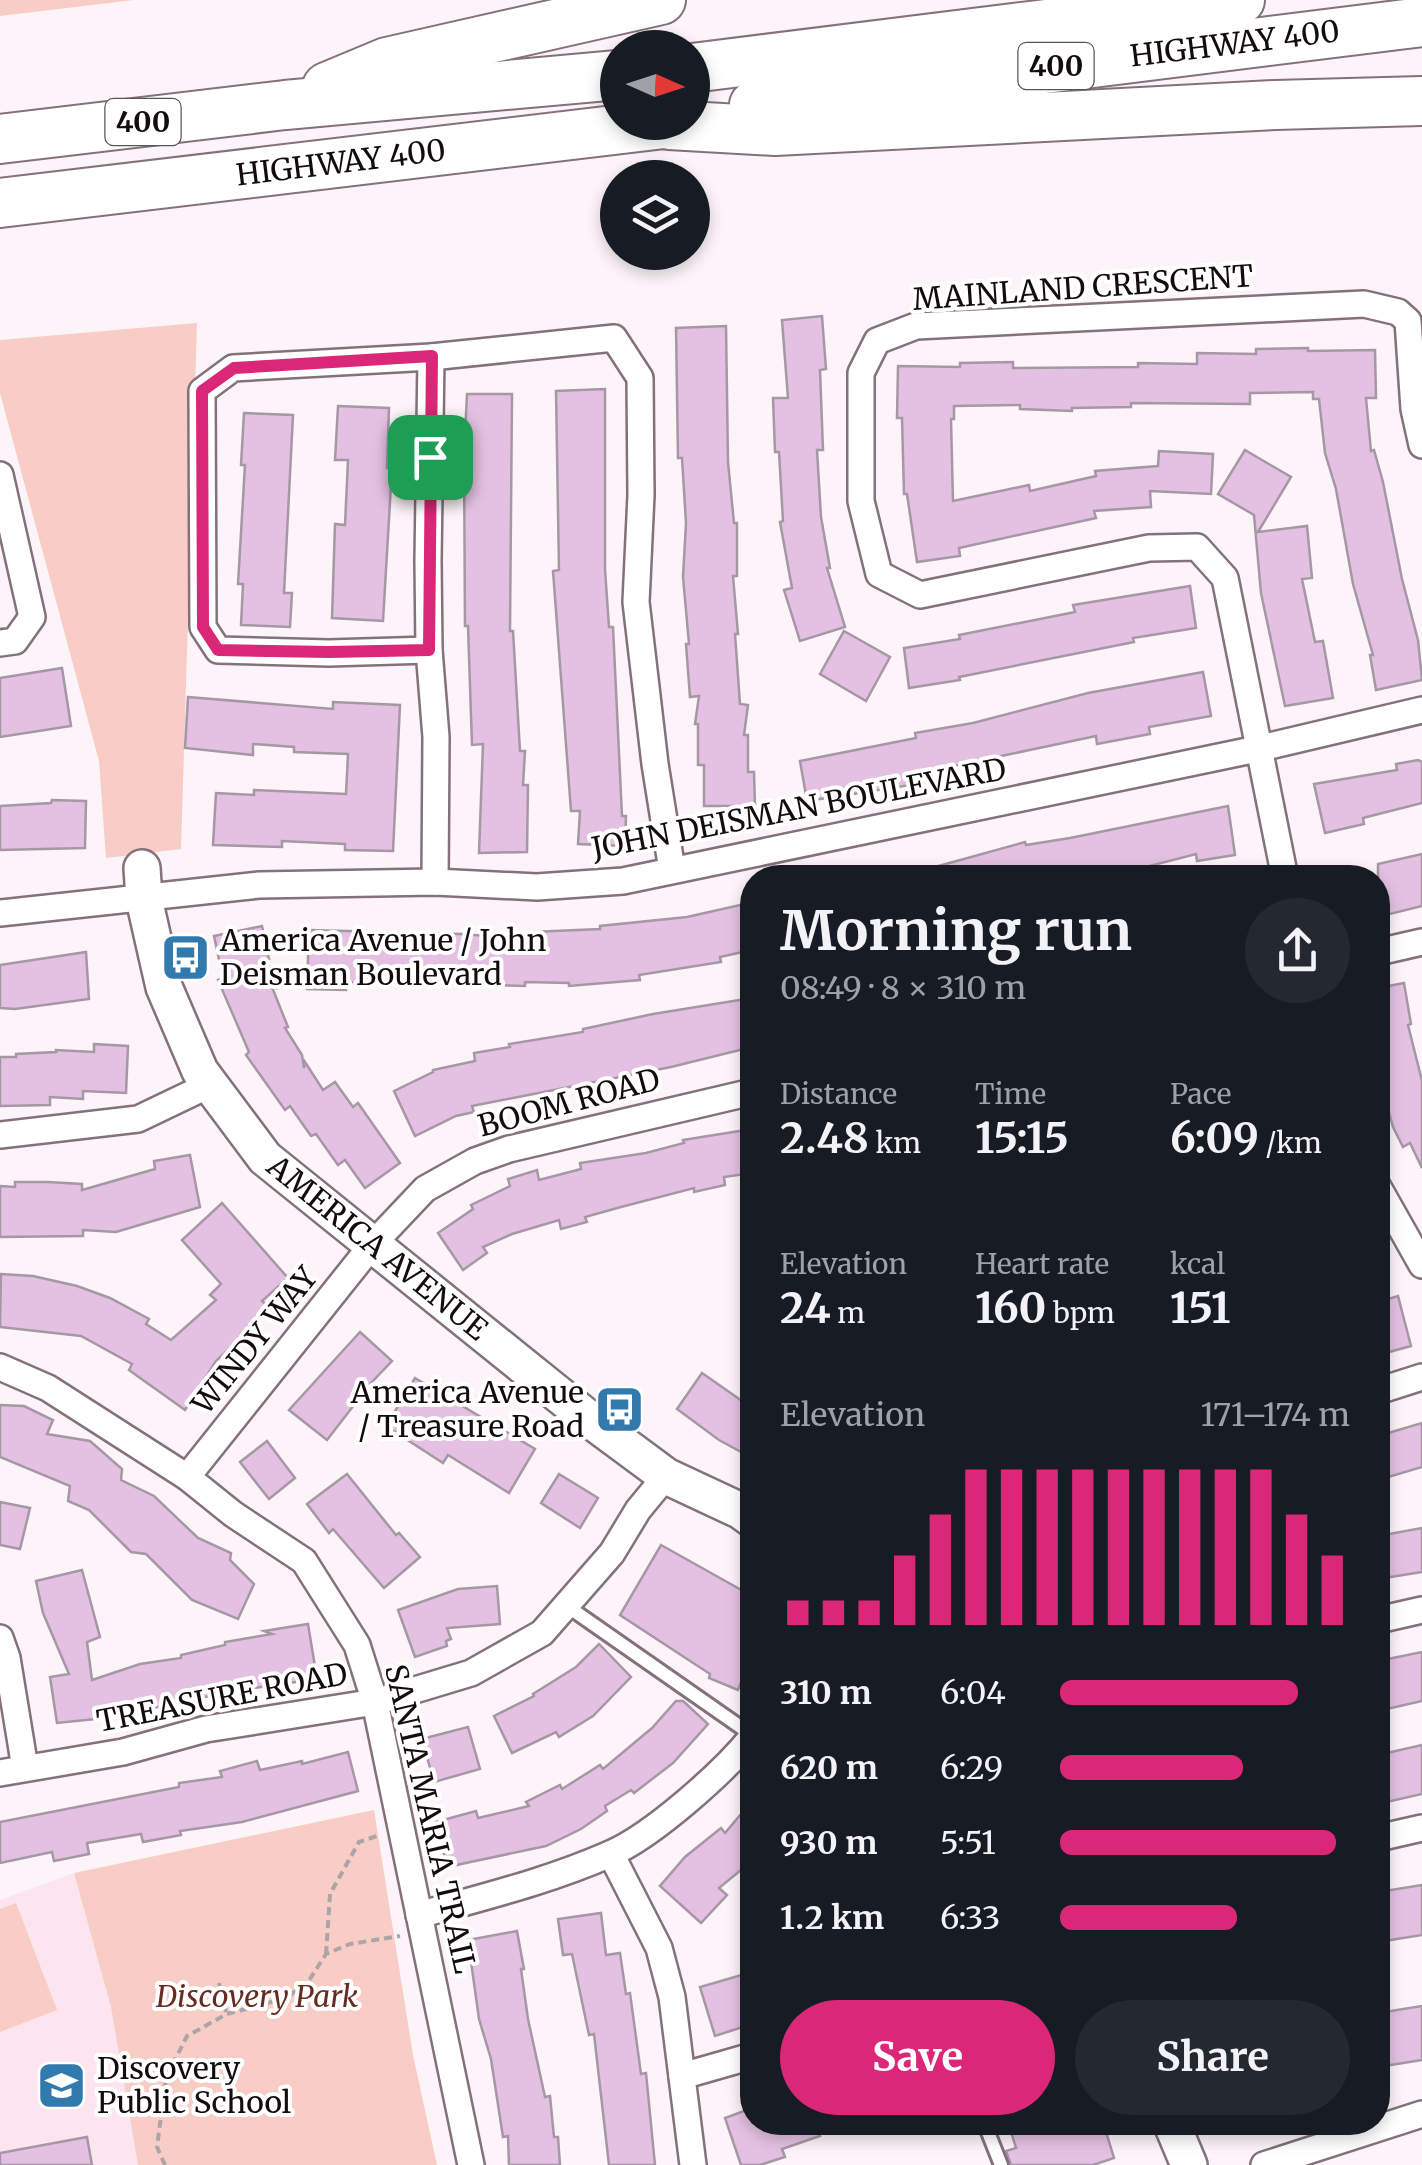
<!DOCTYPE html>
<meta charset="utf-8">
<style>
:root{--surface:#171b24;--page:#242831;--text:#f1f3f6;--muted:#9ea1a6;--accent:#db2777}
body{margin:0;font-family:Merriweather,serif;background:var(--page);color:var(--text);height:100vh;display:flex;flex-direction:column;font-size:38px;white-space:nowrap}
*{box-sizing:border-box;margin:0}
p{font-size:32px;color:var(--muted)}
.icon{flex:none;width:55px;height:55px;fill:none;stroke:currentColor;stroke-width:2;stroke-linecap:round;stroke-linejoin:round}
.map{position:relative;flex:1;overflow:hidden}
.panel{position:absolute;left:740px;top:865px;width:650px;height:1270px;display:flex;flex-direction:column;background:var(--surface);border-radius:40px;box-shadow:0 5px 15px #0003}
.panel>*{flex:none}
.needle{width:65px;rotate:93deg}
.fabs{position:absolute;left:600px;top:30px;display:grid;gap:20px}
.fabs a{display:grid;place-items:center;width:110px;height:110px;border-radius:50%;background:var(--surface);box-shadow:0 5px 15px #0003;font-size:50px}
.pin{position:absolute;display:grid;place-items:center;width:85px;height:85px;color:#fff;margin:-42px;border-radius:20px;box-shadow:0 5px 15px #0006}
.round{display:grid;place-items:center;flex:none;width:105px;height:105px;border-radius:52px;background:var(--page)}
.overview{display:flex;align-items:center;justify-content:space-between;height:170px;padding:0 40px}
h1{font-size:55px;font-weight:700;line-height:75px}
.figures{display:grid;grid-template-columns:repeat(3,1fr);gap:15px;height:170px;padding:10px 40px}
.figures div{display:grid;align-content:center}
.figures b{font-size:42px;font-weight:700}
.figures small{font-size:28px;font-weight:400}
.figures p{font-size:28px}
.chart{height:280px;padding:20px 40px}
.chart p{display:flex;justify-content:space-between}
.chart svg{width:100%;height:180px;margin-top:10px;stroke:var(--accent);stroke-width:6}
.button{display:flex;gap:20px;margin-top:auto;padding:20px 40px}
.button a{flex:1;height:115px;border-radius:60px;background:var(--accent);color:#fff;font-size:40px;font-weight:700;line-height:115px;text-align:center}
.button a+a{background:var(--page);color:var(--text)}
ul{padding:0 40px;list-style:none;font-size:32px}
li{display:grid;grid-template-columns:160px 120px 1fr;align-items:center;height:75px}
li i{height:25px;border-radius:12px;background:var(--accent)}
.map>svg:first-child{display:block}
.built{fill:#fce5ef}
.green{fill:#f7cdc5}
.building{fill:#e4c1e2;stroke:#a697a5;stroke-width:2.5}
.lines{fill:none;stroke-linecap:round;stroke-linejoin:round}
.lane-casing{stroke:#84717a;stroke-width:18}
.street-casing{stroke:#84717a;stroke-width:30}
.secondary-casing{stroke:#84717a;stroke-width:40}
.highway-casing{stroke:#84717a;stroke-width:52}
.path{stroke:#aca4a8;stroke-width:4;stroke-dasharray:8 5;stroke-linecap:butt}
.lane{stroke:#fff;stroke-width:12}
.street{stroke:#fff;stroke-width:25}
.secondary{stroke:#fff;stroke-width:35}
.highway{stroke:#fff;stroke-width:48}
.route-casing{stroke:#fff;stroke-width:20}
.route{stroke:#db2777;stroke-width:12}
.labels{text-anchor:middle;stroke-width:8;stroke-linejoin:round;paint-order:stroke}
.shield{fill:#fff;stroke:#5a5557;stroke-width:2.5}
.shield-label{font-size:28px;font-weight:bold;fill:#130c0f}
.street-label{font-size:30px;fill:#130c0f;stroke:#fff}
.poi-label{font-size:30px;fill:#130c0f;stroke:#fff;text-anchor:start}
.park-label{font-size:30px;font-style:italic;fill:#682b22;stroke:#fff}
</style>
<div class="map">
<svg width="1422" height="2165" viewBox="0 0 1422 2165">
<rect width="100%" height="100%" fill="#fcf4f8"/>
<polygon class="built" points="74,1873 111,2006 138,2165 0,2165 0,1900"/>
<g class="green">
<polygon points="0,0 134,0 0,16"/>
<polygon points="197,323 181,849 106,858 99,761 0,393 0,340"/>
<polygon points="374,1810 413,2055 437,2165 138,2165 111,2007 74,1873"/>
<polygon points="16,1903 57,2010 0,2032 0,1909"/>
</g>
<g class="building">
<polygon points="822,316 826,369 820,370 823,450 817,450 821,517 830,568 827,568 845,627 800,641 784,590 792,588 780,522 783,521 779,452 775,452 773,398 788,398 782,320"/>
<polygon points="726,326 728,462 734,523 737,523 737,576 733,576 738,634 735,634 740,704 748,705 744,735 748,735 748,772 754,772 755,806 704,806 704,765 698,765 698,724 695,724 699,696 690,697 686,644 689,644 683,577 686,523 682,458 678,458 676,328"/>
<polygon points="1308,348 1308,351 1375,350 1376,398 1366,398 1371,451 1374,450 1383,482 1402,579 1418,640 1422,680 1376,690 1370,655 1373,655 1353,584 1336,489 1325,453 1319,399 1313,399 1313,392 1250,393 1250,404 1131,403 1131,407 1072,408 1072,411 1020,409 1020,405 954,406 954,419 951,419 953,501 1029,485 1030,491 1096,476 1095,471 1158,466 1159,451 1213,454 1211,494 1150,491 1151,507 1094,511 1096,518 959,548 960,556 917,562 907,494 904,494 902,418 897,418 898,366 960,367 960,363 1013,362 1013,368 1138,367 1138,363 1197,364 1197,353 1256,354 1256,349"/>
<polygon points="605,389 605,569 609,627 613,627 622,816 626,816 625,846 578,844 580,811 571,811 553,571 559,570 556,391"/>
<polygon points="467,394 512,394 510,631 513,631 520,751 525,751 523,785 528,785 527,852 479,853 483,744 472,745 468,626 465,626 464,455"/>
<polygon points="338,406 389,408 387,468 392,468 383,621 332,618 335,524 345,525 348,460 335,460"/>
<polygon points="244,413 293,415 284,593 292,593 290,627 241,625 243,584 238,584 245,465 241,465"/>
<polygon points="1245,450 1291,477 1258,532 1307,526 1312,578 1302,579 1315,642 1323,641 1333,698 1285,706 1261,593 1254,515 1218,494"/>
<polygon points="1190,586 1196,628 1133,638 1134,642 959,677 960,680 909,688 904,648 960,639 959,635 1075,612 1073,605"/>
<polygon points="844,631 890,657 866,701 820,674"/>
<polygon points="62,668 71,726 0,737 0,678"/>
<polygon points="1203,672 1211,716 1149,727 1150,734 1097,744 1096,736 916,774 917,784 807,801 800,761 916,738 915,733 973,723 1088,693"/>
<polygon points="188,697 333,709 333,702 400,705 393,851 345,850 345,844 282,841 282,847 213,845 216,793 254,795 254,790 346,794 348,754 294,752 294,747 253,744 253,755 185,748"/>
<polygon points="1418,760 1422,762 1422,803 1363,818 1364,824 1325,833 1314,784 1397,770 1396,764"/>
<polygon points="52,800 86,801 85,848 0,850 0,806 51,803"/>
<polygon points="1228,806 1235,855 1197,861 1196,854 1103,878 918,878 917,872 1025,842 1026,845 1070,838"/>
<polygon points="1422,854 1422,906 1378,917 1378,864"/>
<polygon points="749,903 752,950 720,957 721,962 639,975 640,980 569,986 569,983 525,982 525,986 489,985 422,982 422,976 384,974 384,984 346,982 346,990 307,989 309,930 462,934 532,940 532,932 600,929 600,926 687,917"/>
<polygon points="262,926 269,959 266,959 276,988 272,987 288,1027 285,1028 302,1055 304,1068 305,1062 323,1090 335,1082 353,1107 358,1103 400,1163 365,1188 345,1160 338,1165 316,1134 311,1136 290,1106 285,1110 246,1055 249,1052 218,980 223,978 214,936"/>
<polygon points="86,952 89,999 15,1009 0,1008 0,965"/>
<polygon points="1404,983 1411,1024 1408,1025 1422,1081 1422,1168 1410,1143 1403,1147 1393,1127 1378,1073 1378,988"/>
<polygon points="752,998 752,1047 671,1067 472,1106 474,1112 456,1116 415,1136 394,1091 433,1072 433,1070 475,1061 474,1053 510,1047 509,1044 583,1032 583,1029 653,1014"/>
<polygon points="94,1044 128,1046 126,1093 83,1091 83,1099 50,1097 50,1105 0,1106 0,1057 16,1057 16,1054 56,1052 56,1050 94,1052"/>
<polygon points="752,1129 752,1173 724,1177 725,1185 694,1192 694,1188 621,1207 585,1217 587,1222 561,1229 559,1220 512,1234 483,1247 487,1253 463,1270 438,1233 473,1209 471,1205 510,1186 508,1179 537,1170 539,1180 581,1169 580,1163 646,1153 684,1143 683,1140"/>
<polygon points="190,1155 200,1207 116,1232 83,1230 83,1236 0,1237 0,1186 15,1187 15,1182 48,1182 82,1184 82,1190 155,1169 154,1161"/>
<polygon points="222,1203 288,1278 262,1301 267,1305 241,1334 243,1336 216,1361 185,1410 129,1370 132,1364 81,1336 0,1327 1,1274 33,1276 77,1286 110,1298 149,1319 146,1324 171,1340 216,1300 210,1295 221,1284 182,1240"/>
<polygon points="1398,1296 1411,1346 1378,1355 1378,1302"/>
<polygon points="360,1332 392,1361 371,1383 327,1440 289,1410"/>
<polygon points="702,1373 752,1408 752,1458 719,1440 677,1409"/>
<polygon points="415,1378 535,1449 509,1493 448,1455 443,1463 386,1426"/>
<polygon points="0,1405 24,1406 53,1420 47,1434 90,1441 122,1469 121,1480 154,1496 198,1538 231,1553 230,1560 254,1584 238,1619 192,1600 146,1554 131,1552 89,1510 68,1501 70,1486 0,1457"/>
<polygon points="1422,1423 1422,1467 1378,1480 1378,1436"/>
<polygon points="267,1441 295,1478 269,1499 240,1462"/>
<polygon points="347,1474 396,1535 399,1533 420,1557 384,1588 333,1529 329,1533 307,1504"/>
<polygon points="559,1474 598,1498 580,1528 541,1503"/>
<polygon points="0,1502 30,1508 20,1549 0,1545"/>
<polygon points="1422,1528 1422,1572 1378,1579 1378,1536"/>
<polygon points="661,1545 752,1596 752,1654 738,1690 709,1678 710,1674 620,1615"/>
<polygon points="82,1570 100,1637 87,1642 92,1680 140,1664 181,1658 181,1655 225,1645 225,1642 272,1634 264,1631 308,1624 317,1679 233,1691 106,1718 57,1723 50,1677 69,1674 43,1613 36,1581"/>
<polygon points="497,1586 500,1624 447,1628 451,1639 446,1641 447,1646 415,1657 398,1610 458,1589"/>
<polygon points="599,1644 631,1677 593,1716 559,1737 556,1732 512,1753 494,1716 534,1696 533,1694 576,1667"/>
<polygon points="1422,1652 1422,1701 1378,1711 1378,1661"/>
<polygon points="676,1701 683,1701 708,1724 673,1763 634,1793 631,1790 605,1806 607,1811 581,1829 546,1846 447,1867 436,1822 476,1811 478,1818 529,1806 526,1802 560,1785 562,1789 600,1765 603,1769 652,1728"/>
<polygon points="468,1727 480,1769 434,1782 422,1739"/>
<polygon points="1422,1745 1422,1794 1378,1804 1378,1755"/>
<polygon points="348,1752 358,1791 242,1822 180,1831 181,1835 143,1842 141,1834 87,1843 89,1854 54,1861 52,1852 0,1863 0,1822 179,1787 179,1783 222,1777 220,1771 257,1761 260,1770 302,1761 302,1764"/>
<polygon points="752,1801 752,1861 719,1888 727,1895 701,1923 660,1886 685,1857 721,1828 725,1833"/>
<polygon points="1422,1885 1422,1935 1378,1942 1378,1892"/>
<polygon points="601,1913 606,1955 620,1953 626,1994 630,1993 641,2074 646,2073 655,2165 609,2165 594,2034 589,2035 572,1954 563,1955 558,1919"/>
<polygon points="517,1931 524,1969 521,1969 528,2019 545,2097 550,2096 554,2137 558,2137 560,2165 509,2165 508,2136 503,2137 491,2059 479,2019 468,1940"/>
<polygon points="752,1972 752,2024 715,2036 700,1987"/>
<polygon points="1422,2006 1422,2060 1378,2067 1378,2013"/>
<polygon points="752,2108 752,2122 815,2122 820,2136 782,2149 785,2157 760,2165 741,2165 725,2118"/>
<polygon points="1008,2122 1103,2122 1114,2158 1093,2165 1011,2165 1006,2151 1016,2148"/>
<polygon points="87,2137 92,2165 0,2165 0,2153"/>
</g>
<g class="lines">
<defs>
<g id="lane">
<polyline points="567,1606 752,1735"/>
<polyline points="984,2122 1001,2165"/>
</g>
<g id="street">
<polyline points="431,357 428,561 429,650 436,737 435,882"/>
<polyline points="0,475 32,617 15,641 0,643"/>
<polyline points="429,650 329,653 218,650 203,627 202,391 233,368 431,357 614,338 640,378 641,495 636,602 655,764 672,870"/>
<polyline points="1285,878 1225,578 1197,547 1149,548 920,595 879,574 861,501 861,373 877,341 916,326 1364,304 1398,312 1408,321 1414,409 1422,445"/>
<polyline points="0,913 259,885 435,882 537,887 623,881 1257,749 1422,710"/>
<polyline points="1378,952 1422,942"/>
<polyline points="0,1135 138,1119 209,1085"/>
<polyline points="1378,1187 1422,1265"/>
<polyline points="0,1367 48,1388 187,1477 233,1514 304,1561 357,1645 375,1702 471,2165"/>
<polyline points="1378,1391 1422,1377"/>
<polyline points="187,1477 372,1245 425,1189 475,1161 509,1149 752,1092"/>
<polyline points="1378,1620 1422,1610"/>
<polyline points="0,1638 7,1658 25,1768"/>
<polyline points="0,1773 123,1752 206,1729 375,1702 471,1673 542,1633 612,1553 638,1510 666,1476"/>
<polyline points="1378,1838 1422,1828"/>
<polyline points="611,1854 659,1948 672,1997 693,2165"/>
<path d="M419,1915C483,1897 549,1881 610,1854C652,1836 723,1773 752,1737"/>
<polyline points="682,2076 752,2056"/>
<polyline points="1264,2165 1422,2114"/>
</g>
<g id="secondary">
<polyline points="142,868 144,899 164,987 200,1071 265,1158 589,1419 666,1476 741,1511 752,1519"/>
<polyline points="1171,2122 1189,2165"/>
</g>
<g id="highway">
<polyline points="692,68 1240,0"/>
<polyline points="327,87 387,62 661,0"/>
<polyline points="754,105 1422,22"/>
<polyline points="669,125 775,131 1275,105 1422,101"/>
<polyline points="0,139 285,105 618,75"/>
<polyline points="0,203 681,122"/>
</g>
</defs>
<use href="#lane" class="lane-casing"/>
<use href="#street" class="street-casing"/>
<use href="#secondary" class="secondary-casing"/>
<use href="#highway" class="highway-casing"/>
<g class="path">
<polyline points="326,1954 330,1894 359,1842 377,1836"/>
<polyline points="219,1983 226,2012"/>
<polyline points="126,2071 166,2078"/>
<polyline points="165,2165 157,2147 166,2078 187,2036 227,2014 286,1998 308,1982 326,1954 350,1944 400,1936"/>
</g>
<use href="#lane" class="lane"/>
<use href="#street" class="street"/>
<use href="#secondary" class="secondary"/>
<use href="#highway" class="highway"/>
</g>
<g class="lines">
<defs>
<polygon id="route" points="432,356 429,650 329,652 218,650 203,627 202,391 234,368"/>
</defs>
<use href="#route" class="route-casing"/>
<use href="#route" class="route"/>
</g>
<defs>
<symbol id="bus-square" viewBox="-11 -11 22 22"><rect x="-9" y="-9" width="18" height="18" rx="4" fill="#327aae" stroke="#fff"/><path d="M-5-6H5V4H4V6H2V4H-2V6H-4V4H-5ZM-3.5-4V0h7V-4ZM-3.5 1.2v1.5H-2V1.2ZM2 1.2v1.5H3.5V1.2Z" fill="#fff"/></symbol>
<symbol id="school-square" viewBox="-11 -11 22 22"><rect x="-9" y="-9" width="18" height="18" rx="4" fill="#327aae" stroke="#fff"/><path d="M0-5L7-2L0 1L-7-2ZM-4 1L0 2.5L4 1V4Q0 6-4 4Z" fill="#fff"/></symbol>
</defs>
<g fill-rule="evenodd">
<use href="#bus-square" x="158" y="930" width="55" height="55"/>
<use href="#bus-square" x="592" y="1382" width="55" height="55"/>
<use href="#school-square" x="34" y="2058" width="55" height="55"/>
</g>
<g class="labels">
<g class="shield">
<rect x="1018.5" y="43" width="75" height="46" rx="8"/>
<rect x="105.5" y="99" width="75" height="46" rx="8"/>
</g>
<g class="shield-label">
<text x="1056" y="76">400</text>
<text x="143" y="132">400</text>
</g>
<g class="street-label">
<text transform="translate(1235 44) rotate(-7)" y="10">HIGHWAY 400</text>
<text transform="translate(341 163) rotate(-7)" y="10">HIGHWAY 400</text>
<text transform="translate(1083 288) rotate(-4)" y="10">MAINLAND CRESCENT</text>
<text transform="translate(799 809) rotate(-11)" y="10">JOHN DEISMAN BOULEVARD</text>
<text transform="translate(569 1103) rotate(-15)" y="10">BOOM ROAD</text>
<text transform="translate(377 1248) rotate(39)" y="10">AMERICA AVENUE</text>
<text transform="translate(255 1341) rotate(-51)" y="10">WINDY WAY</text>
<text transform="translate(222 1698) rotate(-11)" y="10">TREASURE ROAD</text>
<text transform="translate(430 1819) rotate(77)" y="10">SANTA MARIA TRAIL</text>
</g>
<g class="poi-label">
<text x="220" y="951">America Avenue / John<tspan x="220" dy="34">Deisman Boulevard</tspan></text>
<text x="584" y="1403" text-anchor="end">America Avenue<tspan x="584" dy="34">/ Treasure Road</tspan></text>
<text x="97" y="2079">Discovery<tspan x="97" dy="34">Public School</tspan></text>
</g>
<g class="park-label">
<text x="257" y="2007">Discovery Park</text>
</g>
</g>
</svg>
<div class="fabs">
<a><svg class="needle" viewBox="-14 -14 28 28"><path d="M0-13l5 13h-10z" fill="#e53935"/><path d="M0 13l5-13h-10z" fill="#9ea1a6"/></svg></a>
<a><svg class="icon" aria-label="layers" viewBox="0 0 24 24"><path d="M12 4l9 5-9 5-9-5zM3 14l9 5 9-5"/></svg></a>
</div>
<div class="pin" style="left:430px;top:457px;background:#1e9e55"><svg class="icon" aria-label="arrive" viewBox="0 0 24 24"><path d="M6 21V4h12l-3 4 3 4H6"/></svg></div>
<section class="panel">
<div class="overview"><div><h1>Morning run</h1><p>08:49 · 8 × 310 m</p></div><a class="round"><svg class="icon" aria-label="share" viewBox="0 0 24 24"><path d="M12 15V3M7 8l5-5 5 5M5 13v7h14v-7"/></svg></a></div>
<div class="figures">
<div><p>Distance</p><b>2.48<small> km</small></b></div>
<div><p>Time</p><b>15:15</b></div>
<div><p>Pace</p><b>6:09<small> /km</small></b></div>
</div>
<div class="figures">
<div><p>Elevation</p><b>24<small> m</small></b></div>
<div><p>Heart rate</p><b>160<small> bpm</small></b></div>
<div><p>kcal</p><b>151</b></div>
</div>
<div class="chart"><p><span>Elevation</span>171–174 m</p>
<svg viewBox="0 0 160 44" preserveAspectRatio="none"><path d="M5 44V38M15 44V38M25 44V38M35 44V27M45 44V17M55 44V6M65 44V6M75 44V6M85 44V6M95 44V6M105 44V6M115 44V6M125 44V6M135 44V6M145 44V17M155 44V27"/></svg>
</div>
<ul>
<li><b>310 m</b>6:04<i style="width:82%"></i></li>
<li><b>620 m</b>6:29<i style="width:63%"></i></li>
<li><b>930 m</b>5:51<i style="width:95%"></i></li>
<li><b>1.2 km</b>6:33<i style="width:61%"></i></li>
</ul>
<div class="button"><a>Save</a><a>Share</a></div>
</section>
</div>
